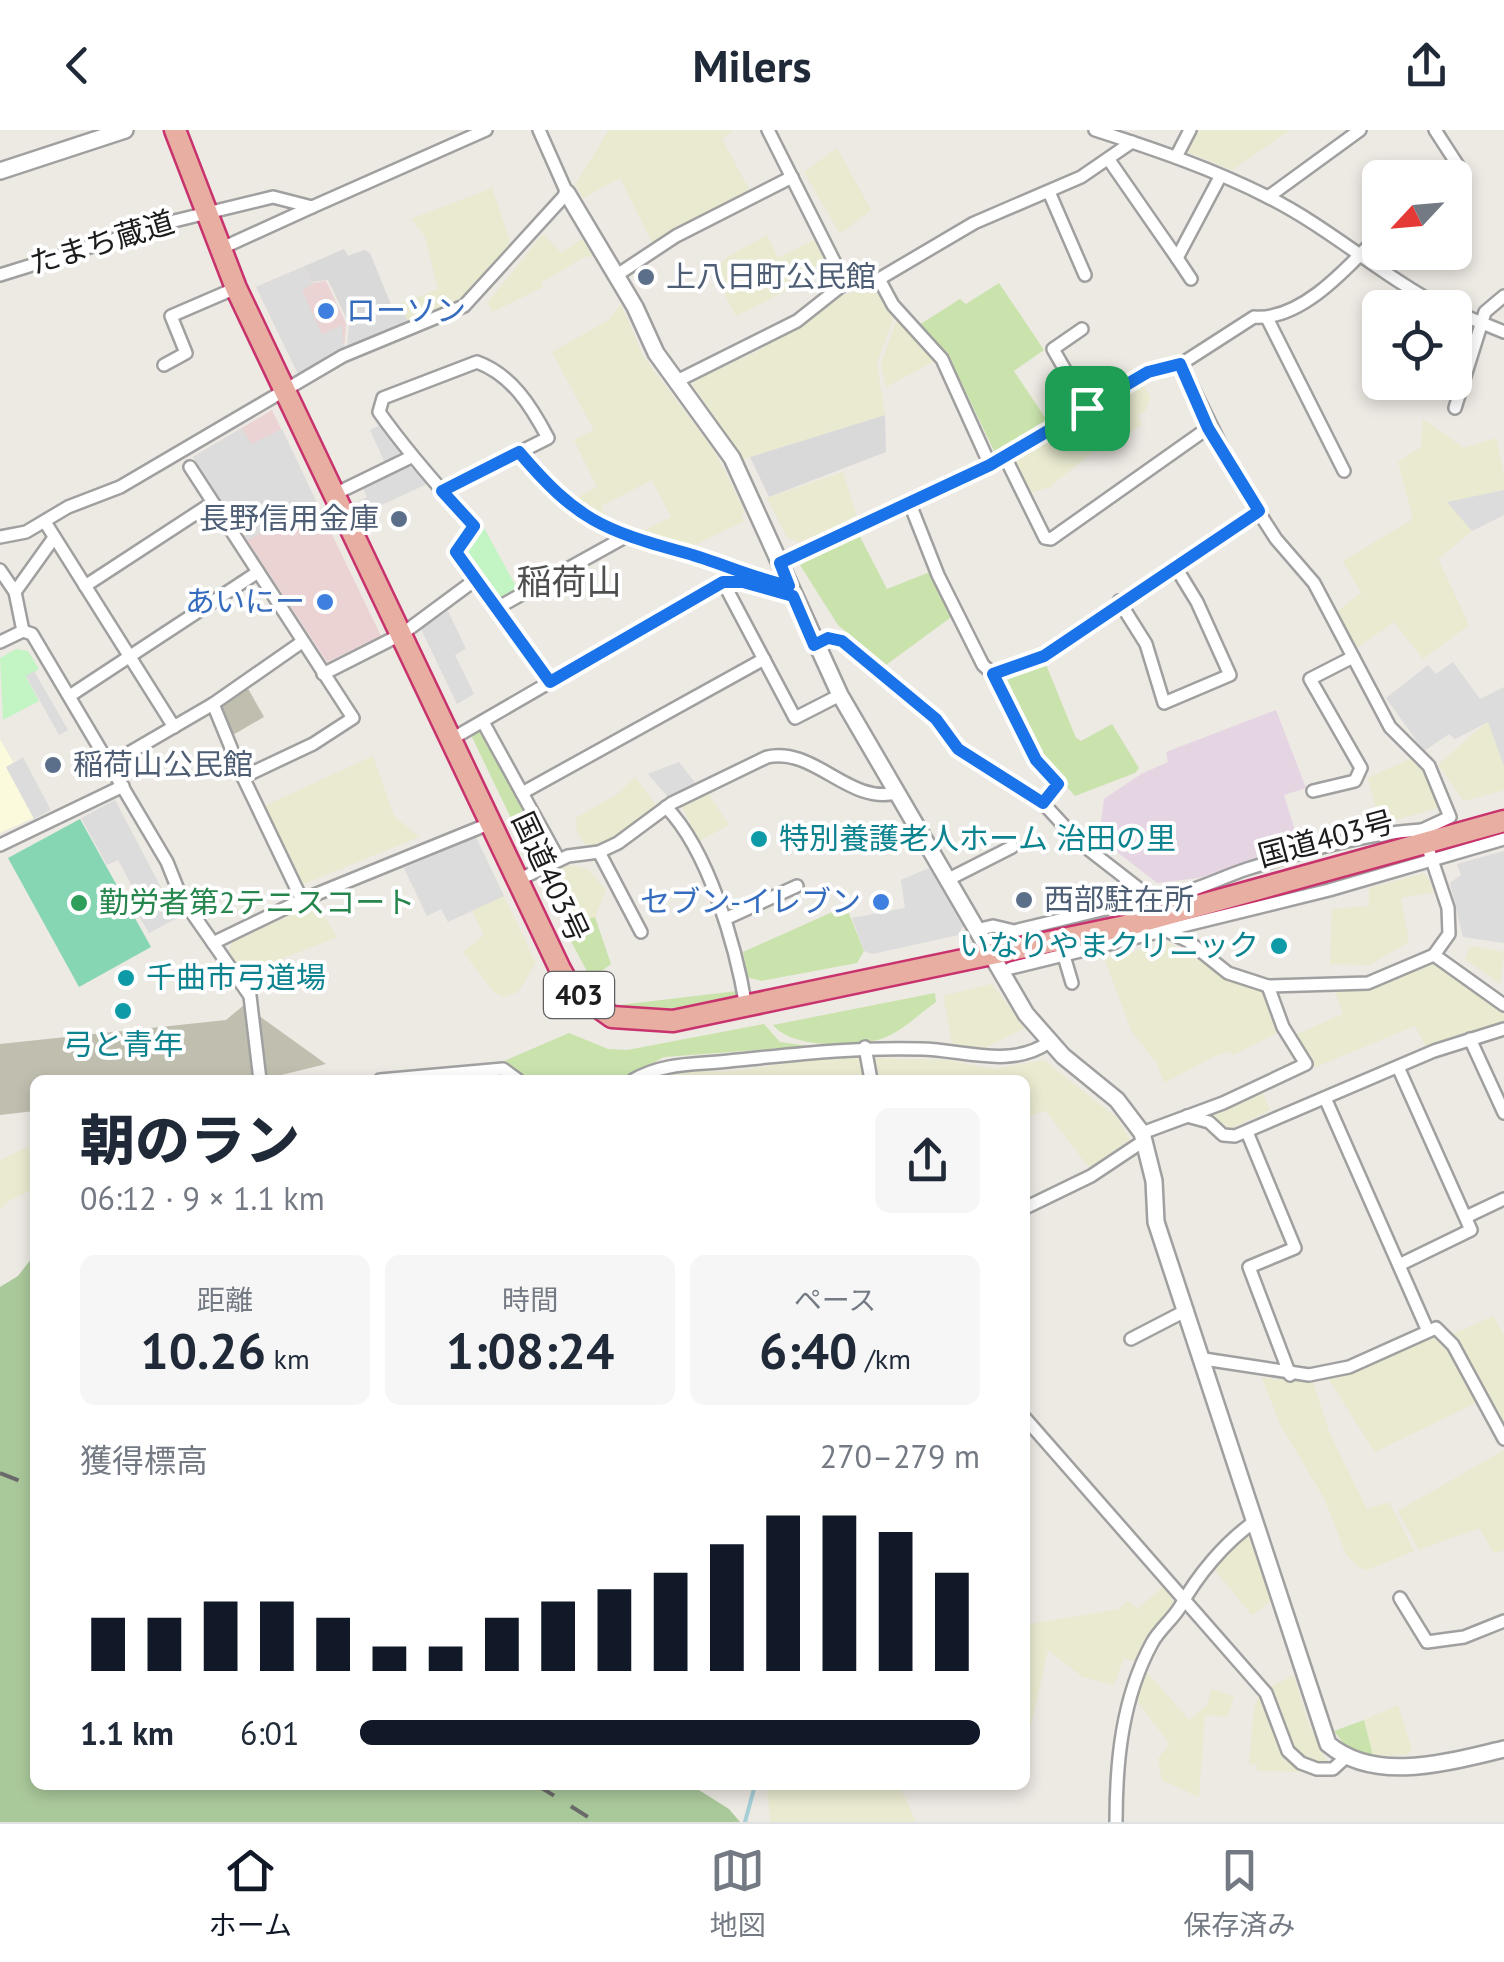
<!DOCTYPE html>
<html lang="ja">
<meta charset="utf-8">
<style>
:root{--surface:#fff;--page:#f6f6f7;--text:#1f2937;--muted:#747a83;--line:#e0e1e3;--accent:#111827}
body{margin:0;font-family:"PT Sans","Noto Sans JP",sans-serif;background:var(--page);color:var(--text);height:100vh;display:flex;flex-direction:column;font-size:38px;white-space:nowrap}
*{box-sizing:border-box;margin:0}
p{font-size:32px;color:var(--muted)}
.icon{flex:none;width:55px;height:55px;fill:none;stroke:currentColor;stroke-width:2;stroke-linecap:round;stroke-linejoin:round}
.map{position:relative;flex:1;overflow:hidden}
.details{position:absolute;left:30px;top:945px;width:1000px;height:715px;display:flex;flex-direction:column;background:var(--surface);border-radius:15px;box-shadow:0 5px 15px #0003}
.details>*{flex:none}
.needle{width:65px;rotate:244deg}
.fabs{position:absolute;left:1362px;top:30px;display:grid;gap:20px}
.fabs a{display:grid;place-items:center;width:110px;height:110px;border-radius:15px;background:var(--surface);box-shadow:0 5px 15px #0003;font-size:50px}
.pin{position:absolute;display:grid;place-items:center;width:85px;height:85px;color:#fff;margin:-42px;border-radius:20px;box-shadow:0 5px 15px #0006}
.round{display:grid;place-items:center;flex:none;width:105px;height:105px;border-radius:15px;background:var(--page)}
.overview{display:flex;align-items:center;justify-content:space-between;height:170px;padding:0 50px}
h1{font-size:55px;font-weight:800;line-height:75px}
.figures{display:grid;grid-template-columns:repeat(3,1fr);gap:15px;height:170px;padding:10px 50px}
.figures div{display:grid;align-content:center;border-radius:15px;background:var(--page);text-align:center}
.figures b{font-size:50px;font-weight:800}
.figures small{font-size:28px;font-weight:400}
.figures p{font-size:28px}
.chart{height:280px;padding:20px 50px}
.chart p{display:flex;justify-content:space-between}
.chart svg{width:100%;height:180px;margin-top:10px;stroke:var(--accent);stroke-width:6}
ul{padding:0 50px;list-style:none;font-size:32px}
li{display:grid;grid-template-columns:160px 120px 1fr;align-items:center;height:75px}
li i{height:25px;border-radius:12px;background:var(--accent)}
header{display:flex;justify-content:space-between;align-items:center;height:130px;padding:0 50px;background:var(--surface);font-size:45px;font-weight:800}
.tabs{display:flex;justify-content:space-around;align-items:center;height:140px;border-top:2px solid var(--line);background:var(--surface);font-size:28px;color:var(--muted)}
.tabs a{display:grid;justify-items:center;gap:5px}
.tabs .current{color:var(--accent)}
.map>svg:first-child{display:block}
.residential{fill:#dad9d9}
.commercial{fill:#ecd3d3}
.industrial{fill:#e5d5e3}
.education{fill:#fcfadc}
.construction{fill:#c0bfaf}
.farmland{fill:#e9eacf}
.grass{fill:#cae3ac}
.forest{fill:#aac99b}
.park{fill:#c2f4c4}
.pitch{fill:#87d6b3}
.parking{fill:#dcdcdc}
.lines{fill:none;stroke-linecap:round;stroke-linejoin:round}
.stream{stroke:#a6ced7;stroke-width:4}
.minor-casing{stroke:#a0a0a0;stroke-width:16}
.tertiary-casing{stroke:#a0a0a0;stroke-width:20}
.trunk-casing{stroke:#c8326d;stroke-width:25}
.minor{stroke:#fff;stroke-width:11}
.tertiary{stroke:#fff;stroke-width:15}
.trunk{stroke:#e8aea2;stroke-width:20}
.rail{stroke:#6a6a6a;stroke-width:4;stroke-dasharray:20 20;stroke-linecap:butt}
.route-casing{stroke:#fff;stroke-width:20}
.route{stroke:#1a73e8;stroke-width:12}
.service-dot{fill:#5c6f8a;stroke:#fff;stroke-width:4}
.shop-dot{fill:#3f7fe0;stroke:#fff;stroke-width:4}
.culture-dot{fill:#0f9aa8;stroke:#fff;stroke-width:4}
.leisure-dot{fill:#2e9e5b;stroke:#fff;stroke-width:4}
.labels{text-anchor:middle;stroke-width:8;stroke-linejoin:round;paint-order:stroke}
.shield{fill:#fff;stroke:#606060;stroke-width:2.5}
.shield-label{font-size:28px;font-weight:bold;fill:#1c1c1c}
.street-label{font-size:30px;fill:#1c1c1c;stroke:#fff}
.service-label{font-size:30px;fill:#4e5e75;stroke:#fff;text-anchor:start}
.shop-label{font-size:30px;fill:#366cbe;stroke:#fff;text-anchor:end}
.culture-label{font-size:30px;fill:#0d838f;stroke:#fff;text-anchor:start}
.leisure-label{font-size:30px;fill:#27864d;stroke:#fff;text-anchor:start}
.quarter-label{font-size:35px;fill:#4f4f4f;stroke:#fff}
</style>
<header><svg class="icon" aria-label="back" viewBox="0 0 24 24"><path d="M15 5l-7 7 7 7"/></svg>Milers<svg class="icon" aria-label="share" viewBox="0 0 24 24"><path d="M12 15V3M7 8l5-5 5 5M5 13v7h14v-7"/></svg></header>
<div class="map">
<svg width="1504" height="1692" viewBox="0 0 1504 1692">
<rect width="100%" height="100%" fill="#ede9e3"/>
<g class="residential">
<polygon points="344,119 348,126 364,120 370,123 392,177 349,194 328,150 312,152 305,136"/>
<polygon points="885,285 886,322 769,367 750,327"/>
</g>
<g class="commercial">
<polygon points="305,136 313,153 326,151 346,193 344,221 256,157"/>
<polygon points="272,280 381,506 327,532 193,327"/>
</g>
<polygon class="industrial" points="1276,580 1306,658 1284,665 1301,720 1198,748 1157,753 1093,703 1100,700 1104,669 1141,644 1168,632 1166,622"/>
<polygon class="education" points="0,609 13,632 23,627 51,680 0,703"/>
<g class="construction">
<polygon points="246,555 264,587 231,606 221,571"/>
<polygon points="244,875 326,934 261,950 35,950 35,981 0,985 0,914 226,890"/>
</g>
<g class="farmland">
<polygon points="609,0 733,0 722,9 751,63 653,114 620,48 583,68 575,55"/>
<polygon points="1199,0 1290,0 1232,40 1187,22"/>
<polygon points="837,18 871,80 840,104 804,42"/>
<polygon points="492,58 509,108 508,120 489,146 484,143 480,151 475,150 471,165 464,171 409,194 400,174 438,159 425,106 411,89"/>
<polygon points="543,104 561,123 582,109 593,126 584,127 541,153 543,157 492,182 488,172"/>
<polygon points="767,105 778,128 816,109 827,131 794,150 786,161 736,186 713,142 727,127"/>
<polygon points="873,158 894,186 877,233 885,285 743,329 693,256 695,250 756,222 838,166"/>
<polygon points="621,174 643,226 715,322 745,382 741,384 744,391 687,419 636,405 671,387 652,350 601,376 610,395 572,370 597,357 574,310 594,300 552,222 609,190"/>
<polygon points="897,189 935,231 886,257 881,234"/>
<polygon points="1142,253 1150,267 1146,280 1138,285 1141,295 1113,314 1100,316 1050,357 1030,363 1013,329"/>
<polygon points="1423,289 1464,318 1496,308 1504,345 1504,360 1448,372 1472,401 1438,429 1469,495 1423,529 1394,492 1355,519 1335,483 1361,463 1343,431 1413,389 1398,332 1421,317"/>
<polygon points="843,342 858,391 803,414 787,407 767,368"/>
<polygon points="1488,591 1504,636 1504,660 1464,671 1438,635"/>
<polygon points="373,626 394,686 419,707 301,755 264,676"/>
<polygon points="1412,628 1424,637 1438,678 1380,694 1368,648"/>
<polygon points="635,647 658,678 617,708 587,718 577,702 576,688 619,663"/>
<polygon points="707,662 729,695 699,711 681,675"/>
<polygon points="565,734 588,739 606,760 595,787 563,796 541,748"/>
<polygon points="1424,743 1436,762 1401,768 1409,812 1369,835 1330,834 1332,779 1369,776 1369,758"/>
<polygon points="504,766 536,833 518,862 504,867 494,862 463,822 484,805 472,780"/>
<polygon points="316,774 337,807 244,844 229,821 232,812"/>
<polygon points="1170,813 1225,847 1266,862 1278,897 1277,903 1233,925 1229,921 1215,926 1164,953 1156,932 1132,902 1104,828"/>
<polygon points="1470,816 1504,822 1500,854 1465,829"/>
<polygon points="1421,835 1440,835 1504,883 1504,892 1427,918 1415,896 1315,937 1295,905 1343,884 1335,861 1373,859"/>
<polygon points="992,854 1025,898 983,919 952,913 943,866"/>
<polygon points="836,926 863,926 868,950 652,950 674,942 732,941"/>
<polygon points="872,928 949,930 994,939 1044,930 1117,988 1130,1009 1090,1039 1046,981 1026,987 1029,996 1025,997 1025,950 876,950"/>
<polygon points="1262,962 1270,980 1226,1001 1211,986"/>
<polygon points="35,1014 35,1058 8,1071 0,1080 0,1030"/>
<polygon points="1493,1186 1504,1205 1504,1299 1451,1205"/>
<polygon points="1435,1204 1443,1209 1478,1272 1375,1322 1329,1250"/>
<polygon points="1262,1248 1313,1252 1330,1304 1367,1379 1389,1372 1414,1421 1367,1440 1358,1437 1346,1424 1324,1368 1280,1294"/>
<polygon points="1504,1320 1504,1420 1494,1423 1479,1398 1419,1420 1398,1381"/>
<polygon points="1248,1405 1272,1470 1252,1485 1214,1439"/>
<polygon points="1165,1455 1174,1473 1149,1505 1136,1532 1124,1528 1114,1555 1083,1547 1048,1520 1025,1621 1025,1495 1119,1479 1128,1471 1138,1479"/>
<polygon points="1146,1541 1189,1590 1207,1575 1212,1559 1234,1566 1227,1587 1205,1585 1199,1667 1162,1650 1158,1629 1170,1614 1137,1571"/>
<polygon points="1294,1545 1307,1589 1326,1630 1324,1633 1301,1627 1293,1617 1268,1558"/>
<polygon points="1260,1563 1298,1637 1298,1642 1257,1641 1257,1635 1249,1634 1254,1577"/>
<polygon points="1398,1575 1412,1620 1407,1625 1373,1626 1364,1590"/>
<polygon points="766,1655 899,1655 916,1692 771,1692"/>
</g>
<g class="grass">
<polygon points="999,153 1044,220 1014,241 1050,295 996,325 949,227 919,195 960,169 966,174"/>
<polygon points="858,403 887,459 930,442 954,485 886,535 838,495 800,435"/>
<path d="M1045,532L1076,608L1081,611L1112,594L1139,638L1135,643L1075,666C1046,633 1012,593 1004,548Z"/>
<polygon points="479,601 550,725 534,736 471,605"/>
<polygon points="846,776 864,821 857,833 761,851 747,847 743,822"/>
<polygon points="595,787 611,834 591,849 563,796"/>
<polygon points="737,861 737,867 662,881 619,875"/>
<path d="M935,863L936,872C920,883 897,906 877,910C850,917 791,918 773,895Z"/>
<polygon points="764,894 780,912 809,916 664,927 623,950 529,950 504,931 569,903 608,919 627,920"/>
<polygon points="1364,1590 1373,1626 1347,1618 1334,1601"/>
</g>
<polygon class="forest" points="35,1124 35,1655 691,1655 729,1679 740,1692 0,1692 0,1157 18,1146"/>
<g class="park">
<polygon points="483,396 518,460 502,469 466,424 466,415"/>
<polygon points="16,519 28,521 39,539 26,547 39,571 3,590 0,528"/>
</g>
<polygon class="pitch" points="80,689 151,817 79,857 8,728"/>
<g class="parking">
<polygon points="305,136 313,154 302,160 322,204 342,195 344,221 299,246 256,157"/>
<polygon points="400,174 409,194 347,220 349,194"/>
<polygon points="382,294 400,322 385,333 370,300"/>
<polygon points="242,298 251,314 282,299 318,375 292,388 286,378 269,387 274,397 248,410 193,327"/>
<polygon points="409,336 427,354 364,383 359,371 367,367 363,358"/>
<polygon points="1504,360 1504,385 1472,401 1447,372"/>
<polygon points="448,481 466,519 455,525 474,564 457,574 421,499"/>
<polygon points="1453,532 1480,569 1504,557 1504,636 1488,592 1455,609 1449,604 1424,621 1386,568 1428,535 1436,544"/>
<polygon points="34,541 68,600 59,605 26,546"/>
<polygon points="23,627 51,680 34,689 6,637"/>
<polygon points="679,632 697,655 669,668 648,644"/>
<polygon points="115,670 177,788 149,803 131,772 138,767 118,730 107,735 81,688"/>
<polygon points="476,707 504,766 448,792 441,779 427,786 404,738"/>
<polygon points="1504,721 1504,813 1463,807 1450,753 1461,745 1457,734"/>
<polygon points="929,738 963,796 958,805 872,824 864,821 852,788 905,778 901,750"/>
</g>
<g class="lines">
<polyline class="stream" points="745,1692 755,1655"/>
<defs>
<g id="minor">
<polyline points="768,0 845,153"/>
<path d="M1095,0C1154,19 1213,39 1268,67C1330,98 1382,146 1444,178"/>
<polyline points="1435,0 1459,37 1444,48"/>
<polyline points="1176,27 1190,0"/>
<polyline points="1109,30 1177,128 1220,47"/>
<polyline points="1049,62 1085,145"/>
<polyline points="1268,67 1360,0"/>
<polyline points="220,119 312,77"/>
<polyline points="1177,128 1191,149"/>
<polyline points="0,145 170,92 273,67 312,77 486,0"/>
<polyline points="617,145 676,106 792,47"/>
<polyline points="879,149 893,175 942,229 990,335"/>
<polyline points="1455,182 1504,202"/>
<polyline points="1267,188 1344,341"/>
<polyline points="1082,199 1053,219 1087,278"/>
<polyline points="1181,234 1238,350 1276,409 1314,453 1390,597 1429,636 1450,687 1422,700 1448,778 1449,804 1434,825"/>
<polyline points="164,235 186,223 171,186 236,158"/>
<polyline points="675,252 797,191 845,153 879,149 974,93 1081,47 1132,12"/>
<polyline points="1455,278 1485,182 1504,166"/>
<path d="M519,322C575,388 604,401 686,423C721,433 753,448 789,456"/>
<polyline points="1005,327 1045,408 1051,409 1208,298"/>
<polyline points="190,337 353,588 313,614 243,647 213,574"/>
<path d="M442,361L548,308C531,276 512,245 477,232L383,268L379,282C408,323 440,359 474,396L456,422L550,552"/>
<polyline points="335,364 411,327"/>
<polyline points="910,374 938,445 983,535 993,544 1037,629 1058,654 1043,673"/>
<polyline points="45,392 174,597"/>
<polyline points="0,407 26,402 68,377 120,357 343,226 464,176 567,63 539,0"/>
<path d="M779,433L1005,327L1148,242L1181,234L1254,187C1302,191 1350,135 1380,104"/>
<polyline points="0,440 15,462 23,501"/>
<polyline points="723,452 795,588 840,565"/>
<polyline points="85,456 212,373"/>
<polyline points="15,462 53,409"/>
<polyline points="1119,471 1146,514 1164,573 1230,545 1197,472 1175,436"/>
<polyline points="497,478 625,407"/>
<polyline points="0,512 23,501 32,504 167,732 181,767 250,866 260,950"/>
<polyline points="814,515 828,508 842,511 937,589 958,619 1043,673 1079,712 1151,768 1167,801 1188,811 1228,843 1268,856 1368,853 1434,825 1504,875"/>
<polyline points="323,544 402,504 475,450"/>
<polyline points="993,544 1044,526 1259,381"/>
<polyline points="71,565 258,442"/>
<polyline points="483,592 522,663 764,529"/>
<polyline points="450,610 723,452 743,452 793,466"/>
<polyline points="110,634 213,574 302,512"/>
<polyline points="243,647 302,770"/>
<polyline points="1313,661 1355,651 1361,638 1310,549 1353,527"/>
<polyline points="522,663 559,730"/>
<path d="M666,677C709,721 736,817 746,877"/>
<polyline points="0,715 123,656"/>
<polyline points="599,722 641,802"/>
<path d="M518,750L568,726L599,722L618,713L672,673L767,627C814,616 849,675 896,663"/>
<polyline points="947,750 1012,717"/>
<polyline points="725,789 797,756"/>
<path d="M976,800L993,796L1014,801L1151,768C1185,767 1214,750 1247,739C1302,722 1364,703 1422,700"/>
<polyline points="213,813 302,770 491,693"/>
<polyline points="1064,826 1072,853"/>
<polyline points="1011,838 1329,760 1504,709"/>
<polyline points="1470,909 1504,983"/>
<polyline points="865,917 871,950"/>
<polyline points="1398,937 1471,1100 1399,1135"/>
<polyline points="380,950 503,939 518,950"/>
<path d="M633,950C666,932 693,935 729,931C797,924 853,917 922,919C964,920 1011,939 1049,912"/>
<polyline points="1325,968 1427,1199"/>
<polyline points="1187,986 1209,992 1223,1005 1235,1006 1434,921 1504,899"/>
<polyline points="1247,1002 1295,1118 1249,1137 1290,1245"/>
<polyline points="1142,1003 1223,973 1306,934 1283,897 1268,856"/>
<polyline points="1025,1078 1091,1046 1145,1010"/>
<polyline points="1466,1087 1504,1069"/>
<polyline points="1131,1209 1187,1180"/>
<polyline points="1204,1229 1309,1245 1349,1237 1436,1198 1453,1215 1504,1309"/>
<polyline points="1025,1288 1266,1563 1288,1621 1301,1633 1317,1639 1333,1639 1345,1628"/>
<polyline points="1400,1468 1427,1512 1464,1507 1504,1491"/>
<path d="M1116,1692C1116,1631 1122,1568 1152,1513C1159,1500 1172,1490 1180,1477C1197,1446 1224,1413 1254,1392"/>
</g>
<g id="tertiary">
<polyline points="0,41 125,0"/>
<path d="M567,63L635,177L656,223L732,328L840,565L1026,884L1063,926L1117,970L1142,1003L1154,1051L1156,1092L1328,1614C1376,1654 1448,1632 1504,1619"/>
</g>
<polyline id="trunk" points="175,0 236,158 560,839 570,857 612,887 673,891 1125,796 1504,691"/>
</defs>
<use href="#minor" class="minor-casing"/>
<use href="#tertiary" class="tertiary-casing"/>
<use href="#trunk" class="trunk-casing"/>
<use href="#minor" class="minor"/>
<use href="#tertiary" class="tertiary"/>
<use href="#trunk" class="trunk"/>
<g class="rail">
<polyline points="0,1343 35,1357"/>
<polyline points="537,1655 596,1692"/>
</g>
</g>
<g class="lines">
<defs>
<path id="route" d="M1180,234L1208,298L1259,381L1044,526L993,544L1036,630L1058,654L1043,673L958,619L936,589L842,511L828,508L814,515L793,466L743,452H723L550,552L456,422L474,396L442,361L519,322C577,390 602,400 686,423C721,433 753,448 789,456L780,433L990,335L1148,242Z"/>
</defs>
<use href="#route" class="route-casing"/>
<use href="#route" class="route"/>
</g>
<g class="service-dot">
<circle cx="646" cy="147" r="10"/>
<circle cx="399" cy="389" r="10"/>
<circle cx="53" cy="635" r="10"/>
<circle cx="1024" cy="770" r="10"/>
</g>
<g class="shop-dot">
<circle cx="326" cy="181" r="10"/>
<circle cx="325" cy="472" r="10"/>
<circle cx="881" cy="772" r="10"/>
</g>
<g class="culture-dot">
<circle cx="759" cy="709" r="10"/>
<circle cx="1279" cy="816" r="10"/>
<circle cx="126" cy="848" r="10"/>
<circle cx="123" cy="881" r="10"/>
</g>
<circle class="leisure-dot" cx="79" cy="773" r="10"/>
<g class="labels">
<rect class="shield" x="544" y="842" width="70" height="46" rx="8"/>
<g class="shield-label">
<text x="579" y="875">403</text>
</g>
<g class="street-label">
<text transform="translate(102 113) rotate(-17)" y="10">たまち蔵道</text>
<text transform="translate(1326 709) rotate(-15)" y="10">国道403号</text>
<text transform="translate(550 747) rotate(65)" y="10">国道403号</text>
</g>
<g class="service-label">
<text x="666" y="157">上八日町公民館</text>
<text x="379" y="399" text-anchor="end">長野信用金庫</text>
<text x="73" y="645">稲荷山公民館</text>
<text x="1044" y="780">西部駐在所</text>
</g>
<g class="shop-label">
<text x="346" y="191" text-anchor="start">ローソン</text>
<text x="305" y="482">あいにー</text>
<text x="861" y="782">セブン-イレブン</text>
</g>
<g class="culture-label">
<text x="779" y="719">特別養護老人ホーム 治田の里</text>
<text x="1259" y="826" text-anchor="end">いなりやまクリニック</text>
<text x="146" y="858">千曲市弓道場</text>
<text x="123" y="925" text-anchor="middle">弓と青年</text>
</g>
<g class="leisure-label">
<text x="99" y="783">勤労者第2テニスコート</text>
</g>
<g class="quarter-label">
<text x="569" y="464">稲荷山</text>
</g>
</g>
</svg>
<div class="fabs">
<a><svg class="needle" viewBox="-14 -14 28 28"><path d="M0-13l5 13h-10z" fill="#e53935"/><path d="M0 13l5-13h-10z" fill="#747a83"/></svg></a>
<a><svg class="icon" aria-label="locate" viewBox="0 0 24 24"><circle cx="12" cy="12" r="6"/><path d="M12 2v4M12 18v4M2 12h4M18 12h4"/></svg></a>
</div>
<div class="pin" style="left:1087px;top:278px;background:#1e9e55"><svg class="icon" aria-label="arrive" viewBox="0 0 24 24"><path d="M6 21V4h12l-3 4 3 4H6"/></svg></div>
<section class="details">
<div class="overview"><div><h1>朝のラン</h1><p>06:12 · 9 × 1.1 km</p></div><a class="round"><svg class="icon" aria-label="share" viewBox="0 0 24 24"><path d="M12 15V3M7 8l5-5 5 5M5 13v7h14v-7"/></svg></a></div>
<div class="figures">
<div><p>距離</p><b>10.26<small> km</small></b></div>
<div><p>時間</p><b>1:08:24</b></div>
<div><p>ペース</p><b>6:40<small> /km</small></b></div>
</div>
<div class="chart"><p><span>獲得標高</span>270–279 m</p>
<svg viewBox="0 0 160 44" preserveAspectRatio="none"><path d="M5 44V31M15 44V31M25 44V27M35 44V27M45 44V31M55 44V38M65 44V38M75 44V31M85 44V27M95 44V24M105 44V20M115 44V13M125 44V6M135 44V6M145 44V10M155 44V20"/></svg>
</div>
<ul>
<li><b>1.1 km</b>6:01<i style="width:100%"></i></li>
</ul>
</section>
</div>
<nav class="tabs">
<a class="current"><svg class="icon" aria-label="home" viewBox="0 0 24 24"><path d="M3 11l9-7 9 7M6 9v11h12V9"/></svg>ホーム</a>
<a><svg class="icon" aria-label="map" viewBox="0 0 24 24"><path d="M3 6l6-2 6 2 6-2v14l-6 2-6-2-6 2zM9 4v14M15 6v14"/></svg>地図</a>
<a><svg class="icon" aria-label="saved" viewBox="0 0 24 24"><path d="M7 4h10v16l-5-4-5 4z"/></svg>保存済み</a>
</nav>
